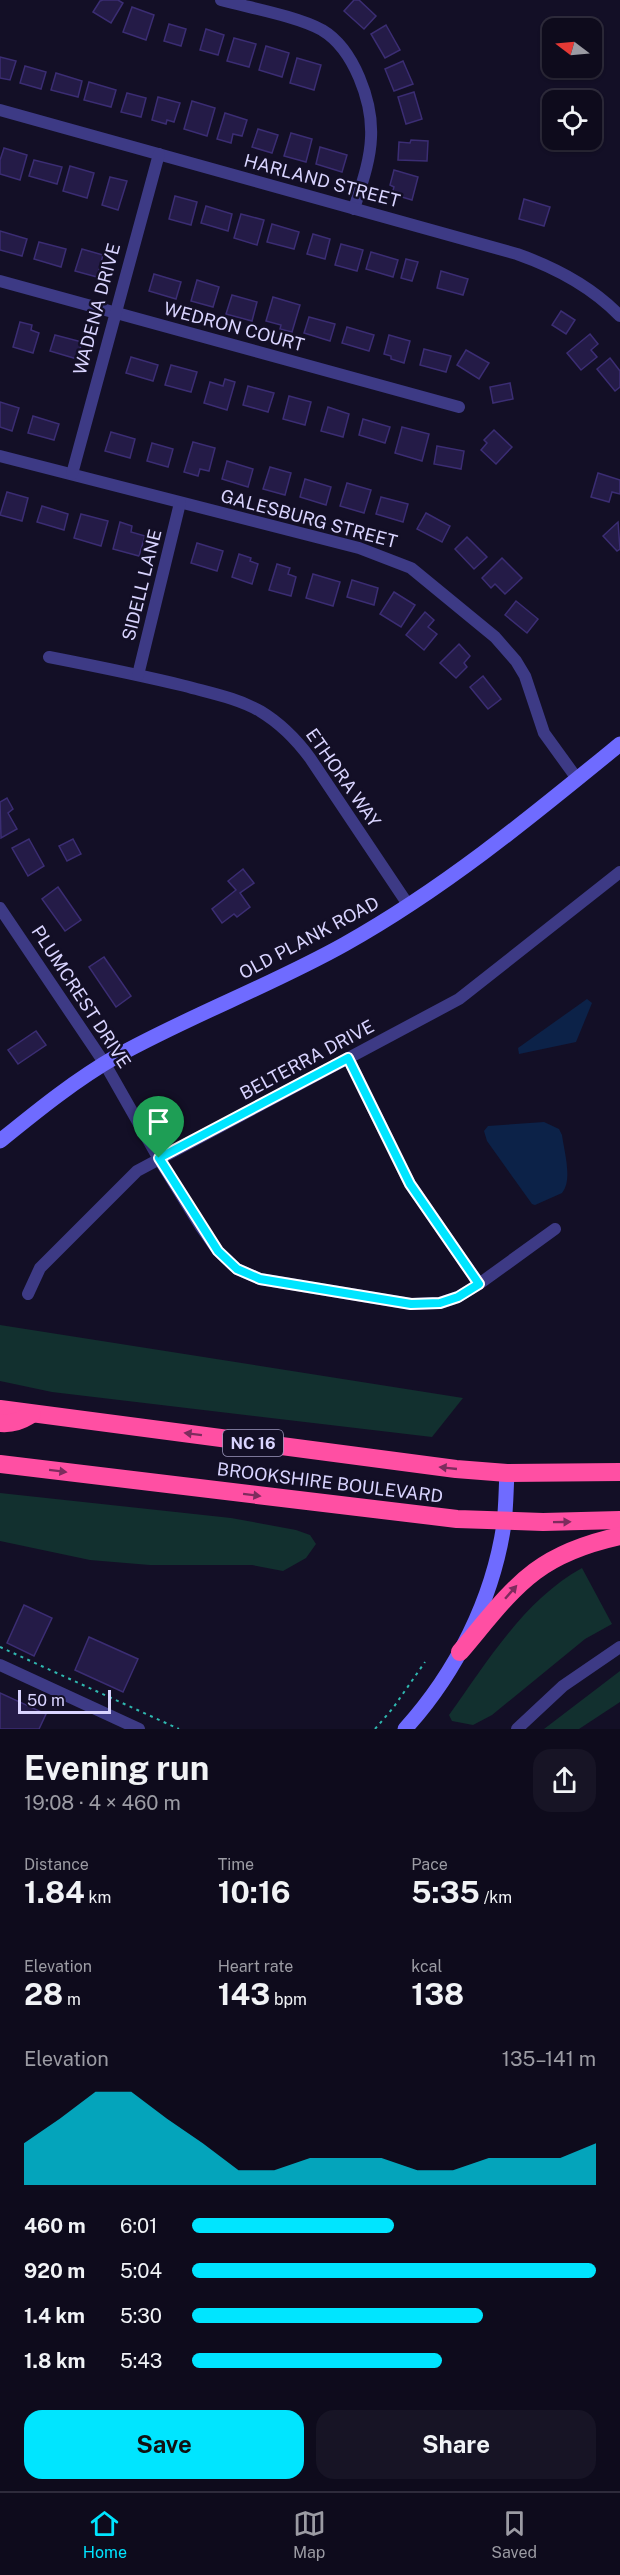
<!DOCTYPE html>
<meta charset="utf-8">
<style>
:root{--surface:#0e0b1c;--page:#171425;--text:#f1f3f6;--muted:#9b9ba3;--line:#2e2b3b;--accent:#00e5ff}
body{margin:0;font-family:"Public Sans",sans-serif;background:var(--page);color:var(--text);height:100vh;display:flex;flex-direction:column;font-size:22px;white-space:nowrap}
*{box-sizing:border-box;margin:0}
p{font-size:20px;color:var(--muted)}
.icon{flex:none;width:33px;height:33px;fill:none;stroke:currentColor;stroke-width:2;stroke-linecap:round;stroke-linejoin:round}
.map{position:relative;height:1729px;overflow:hidden}
.side{display:flex;flex-direction:column;background:var(--surface);flex:1}
.side>*{flex:none}
.needle{width:39px;rotate:286deg}
.buttons{position:absolute;left:542px;top:18px;display:grid;gap:12px}
.buttons a{display:grid;place-items:center;width:60px;height:60px;border-radius:12px;background:var(--surface);box-shadow:0 2px 4px #0004,0 0 0 2px var(--line);font-size:30px}
.scale{position:absolute;left:18px;bottom:15px;width:93px;box-sizing:border-box;padding-left:6px;border:3px solid #d9d4ff;border-top:0;font-size:16px;line-height:21px;white-space:nowrap;color:#d9d4ff;-webkit-text-stroke:4px #130f26;paint-order:stroke}
.pin{position:absolute;display:grid;place-items:center;width:51px;height:51px;color:#fff;margin:-62px -26px;border-radius:50% 50% 50% 0;rotate:-45deg;box-shadow:0 0 6px #0007}
.pin .icon{rotate:45deg}
.round{display:grid;place-items:center;flex:none;width:63px;height:63px;border-radius:18px;background:var(--page)}
.overview{display:flex;align-items:center;justify-content:space-between;height:102px;padding:0 24px}
h1{font-size:33px;font-weight:700;line-height:45px}
.metrics{display:grid;grid-template-columns:repeat(3,1fr);gap:9px;height:102px;padding:6px 24px}
.metrics div{display:grid;align-content:center}
.metrics b{font-size:30px;font-weight:700}
.metrics small{font-size:16px;font-weight:400}
.metrics p{font-size:16px}
.chart{height:168px;padding:12px 24px}
.chart p{display:flex;justify-content:space-between}
.chart svg{width:100%;height:108px;margin-top:6px;fill:var(--accent);opacity:.7}
.primary-button{display:flex;gap:12px;margin-top:auto;padding:12px 24px}
.primary-button a{flex:1;height:69px;border-radius:18px;background:var(--accent);color:#111;font-size:24px;font-weight:700;line-height:69px;text-align:center}
.primary-button a+a{background:var(--page);color:var(--text)}
ul{padding:0 24px;list-style:none;font-size:20px}
li{display:grid;grid-template-columns:96px 72px 1fr;align-items:center;height:45px}
li i{height:15px;border-radius:8px;background:var(--accent)}
.tabs{display:flex;justify-content:space-around;align-items:center;height:84px;border-top:2px solid var(--line);background:var(--surface);font-size:16px;color:var(--muted)}
.tabs a{display:grid;justify-items:center;gap:3px}
.tabs .selected{color:var(--accent)}
.map>svg:first-child{display:block}
.green{fill:#12302f}
.water{fill:#0c2248}
.building{fill:#241b47;stroke:#3b2d73;stroke-width:1.5}
.lines{fill:none;stroke-linecap:round;stroke-linejoin:round}
.path{stroke:#2fb8b0;stroke-width:2;stroke-dasharray:3 4.5;stroke-linecap:butt}
.street{stroke:#3d3a85;stroke-width:12}
.secondary{stroke:#6f6bff;stroke-width:15}
.highway{stroke:#ff4fa3;stroke-width:18}
.oneway{fill:#7d2c5e}
.route-casing{stroke:#fff;stroke-width:12}
.route{stroke:#00e5ff;stroke-width:8}
.labels{text-anchor:middle;stroke-width:5;stroke-linejoin:round;paint-order:stroke}
.shield{fill:#130f26;stroke:#9e99be;stroke-width:1.5}
.shield-label{font-size:16px;font-weight:bold;fill:#d9d4ff}
.street-label{font-size:18px;fill:#d9d4ff;stroke:#130f26}
</style>
<div class="map">
<svg width="620" height="1729" viewBox="0 0 620 1729">
<rect width="100%" height="100%" fill="#130f26"/>
<g class="green">
<polygon points="0,1325 463,1398 432,1437 52,1392 0,1381"/>
<polygon points="0,1493 231,1518 296,1530 310,1535 316,1544 306,1558 283,1571 252,1565 150,1565 90,1560 0,1541"/>
<path d="M582,1568L612,1624L585,1639L492,1715L473,1725L452,1721L449,1715C487,1662 524,1600 582,1568Z"/>
<polygon points="620,1671 620,1702 579,1729 544,1729"/>
</g>
<g class="water">
<polygon points="587,999 592,1003 576,1042 519,1054 518,1048"/>
<path d="M544,1122L559,1129L562,1135C564,1151 573,1180 562,1193L535,1205L532,1204L487,1141L484,1131L488,1126Z"/>
</g>
<g class="building">
<polygon points="103,0 118,0 123,3 111,23 93,12 100,1"/>
<polygon points="354,0 359,0 376,16 364,29 344,11"/>
<polygon points="132,7 154,15 146,40 123,32"/>
<polygon points="169,24 186,29 181,46 164,41"/>
<polygon points="386,25 400,50 385,58 371,34"/>
<polygon points="206,29 224,35 218,55 200,50"/>
<polygon points="234,38 256,44 249,67 227,61"/>
<polygon points="266,46 289,53 282,77 259,70"/>
<polygon points="0,57 16,61 10,80 0,78"/>
<polygon points="297,58 321,65 314,90 290,83"/>
<polygon points="403,61 413,84 394,91 385,69"/>
<polygon points="25,66 46,72 41,89 20,83"/>
<polygon points="56,73 82,81 78,97 51,90"/>
<polygon points="89,82 116,90 111,107 84,100"/>
<polygon points="414,92 422,119 406,124 398,97"/>
<polygon points="127,93 146,98 141,117 121,112"/>
<polygon points="158,97 180,103 174,122 167,120 166,124 152,120"/>
<polygon points="192,101 215,108 207,136 184,129"/>
<polygon points="225,113 247,120 242,136 233,134 231,143 217,139"/>
<polygon points="258,129 278,135 272,153 252,147"/>
<polygon points="291,133 312,139 306,162 284,156"/>
<polygon points="411,140 428,141 427,161 398,160 399,142 410,143"/>
<polygon points="320,147 347,155 342,172 316,164"/>
<polygon points="4,148 27,155 20,180 0,174 0,160"/>
<polygon points="34,160 62,167 57,184 29,176"/>
<polygon points="70,166 94,173 87,198 63,191"/>
<polygon points="394,170 418,177 412,200 392,194 394,187 390,185"/>
<polygon points="110,177 127,181 118,210 102,205"/>
<polygon points="175,196 197,202 191,225 169,219"/>
<polygon points="524,199 550,207 544,226 519,219"/>
<polygon points="206,206 232,214 228,231 201,223"/>
<polygon points="241,214 264,220 257,245 234,238"/>
<polygon points="272,224 299,232 294,249 267,242"/>
<polygon points="0,231 27,239 22,256 0,250"/>
<polygon points="313,234 330,239 325,259 307,254"/>
<polygon points="39,242 66,249 61,267 34,259"/>
<polygon points="341,244 363,250 357,271 335,265"/>
<polygon points="82,249 103,255 97,277 75,271"/>
<polygon points="371,252 398,260 393,277 366,269"/>
<polygon points="406,259 418,262 412,281 401,278"/>
<polygon points="441,271 468,279 463,295 437,288"/>
<polygon points="154,274 181,282 176,299 149,291"/>
<polygon points="197,280 219,287 213,307 191,301"/>
<polygon points="232,295 257,302 252,321 226,314"/>
<polygon points="273,297 300,305 292,332 280,329 281,325 266,321"/>
<polygon points="561,311 575,320 566,334 552,325"/>
<polygon points="309,317 335,324 330,341 304,333"/>
<polygon points="20,322 32,325 31,330 39,333 33,353 13,347"/>
<polygon points="347,327 374,335 369,351 342,343"/>
<polygon points="590,334 598,344 591,350 597,357 581,370 567,353"/>
<polygon points="55,335 82,342 77,359 50,351"/>
<polygon points="389,335 410,341 404,363 391,359 391,356 384,354"/>
<polygon points="424,349 451,356 446,372 420,365"/>
<polygon points="466,350 489,363 479,379 457,365"/>
<polygon points="131,357 158,365 153,381 126,373"/>
<polygon points="610,358 620,371 620,387 615,391 597,369"/>
<polygon points="171,365 197,372 191,392 165,385"/>
<polygon points="225,379 235,382 227,410 204,403 210,382 223,386"/>
<polygon points="510,383 513,399 493,403 490,387"/>
<polygon points="248,386 274,393 268,412 243,405"/>
<polygon points="289,396 311,402 305,425 283,419"/>
<polygon points="0,402 19,408 12,431 0,427"/>
<polygon points="328,407 349,414 343,437 321,431"/>
<polygon points="33,416 59,424 54,440 28,433"/>
<polygon points="363,419 390,427 385,443 359,435"/>
<polygon points="402,427 429,434 422,461 395,453"/>
<polygon points="494,430 512,447 496,464 481,450 487,443 484,440"/>
<polygon points="111,432 135,439 130,458 105,451"/>
<polygon points="193,442 215,448 209,471 200,469 198,476 184,472"/>
<polygon points="152,443 173,449 168,467 147,461"/>
<polygon points="437,446 464,451 461,469 434,464"/>
<polygon points="227,461 253,469 248,487 222,479"/>
<polygon points="270,467 291,473 285,495 263,489"/>
<polygon points="598,473 620,480 620,494 612,492 609,502 591,497"/>
<polygon points="305,479 331,487 326,505 300,497"/>
<polygon points="347,483 371,490 364,513 340,506"/>
<polygon points="7,492 28,498 22,521 0,515"/>
<polygon points="381,497 408,504 403,522 376,514"/>
<polygon points="42,506 68,514 64,530 37,522"/>
<polygon points="426,513 450,526 442,542 417,529"/>
<polygon points="81,514 108,521 101,546 74,538"/>
<polygon points="120,522 132,526 131,532 145,536 139,556 113,549"/>
<polygon points="618,522 620,549 617,551 603,536"/>
<polygon points="467,537 487,557 474,569 455,549"/>
<polygon points="197,543 223,551 217,571 191,563"/>
<polygon points="239,554 251,558 250,561 258,564 252,584 232,577"/>
<polygon points="502,558 522,578 505,594 495,584 491,588 482,578"/>
<polygon points="277,564 290,568 288,574 296,577 291,596 269,590"/>
<polygon points="313,574 340,582 333,606 306,598"/>
<polygon points="352,580 378,588 374,605 347,597"/>
<polygon points="394,592 415,605 401,627 380,614"/>
<polygon points="516,601 538,619 527,633 505,615"/>
<polygon points="425,612 434,620 428,627 437,634 424,650 406,635"/>
<polygon points="459,644 470,656 464,663 467,667 456,678 440,663"/>
<polygon points="483,676 501,699 488,709 470,687"/>
<polygon points="7,798 13,809 8,813 17,829 1,838 0,802"/>
<polygon points="29,839 44,866 28,876 12,848"/>
<polygon points="73,839 81,854 67,861 59,846"/>
<polygon points="243,869 254,883 240,893 250,907 237,917 234,914 222,923 212,909 236,890 228,881"/>
<polygon points="58,887 81,920 65,931 42,899"/>
<polygon points="104,957 131,996 116,1007 89,967"/>
<polygon points="36,1031 46,1045 18,1064 8,1050"/>
<polygon points="24,1605 52,1618 34,1656 7,1643"/>
<polygon points="89,1637 138,1659 123,1692 75,1670"/>
<polygon points="0,1693 46,1714 39,1729 0,1729"/>
</g>
<g class="lines">
<g class="path">
<polyline points="0,1647 179,1729"/>
<polyline points="375,1729 393,1708 425,1662"/>
</g>
<g class="street">
<path d="M221,0C250,8 296,16 322,30C354,49 373,102 371,138C370,162 361,186 354,209"/>
<path d="M0,110L517,254C554,267 592,287 620,316"/>
<polyline points="0,281 459,407"/>
<polyline points="0,456 359,548 411,568 495,637 516,661 525,676 544,733 578,780"/>
<polyline points="72,474 159,154"/>
<path d="M49,657C95,666 140,675 185,686C210,693 237,698 260,711C280,723 296,739 310,758L409,906"/>
<polyline points="138,675 180,503"/>
<polyline points="0,908 105,1064 159,1159 201,1227 218,1251 237,1269 260,1279 411,1304 440,1303 458,1297 479,1284 555,1229"/>
<polyline points="348,1058 410,1184 479,1284"/>
<polyline points="28,1294 40,1268 137,1171 459,999 620,872"/>
<polyline points="0,1665 139,1729"/>
<polyline points="517,1729 563,1686 620,1647"/>
</g>
<g class="secondary">
<path d="M0,1141C37,1111 75,1080 117,1056C191,1015 272,985 345,944C445,888 532,816 620,744"/>
<path d="M405,1729C456,1673 493,1599 504,1524C506,1507 506,1490 507,1473"/>
</g>
<g class="highway">
<polyline points="0,1409 456,1469 507,1473 620,1472"/>
<path d="M0,1423C13,1424 21,1421 32,1414"/>
<polyline points="0,1464 457,1519 543,1522 620,1520"/>
<path d="M460,1652C514,1588 533,1555 620,1536"/>
</g>
</g>
<defs><path id="oneway-solid" d="M-6-.8H1V-3.2L6.5 0L1 3.2V.8H-6Z" transform="scale(1.5)"/></defs>
<g class="oneway">
<use href="#oneway-solid" transform="translate(193 1434) rotate(-173)"/>
<use href="#oneway-solid" transform="translate(448 1468) rotate(-174)"/>
<use href="#oneway-solid" transform="translate(58 1471) rotate(7)"/>
<use href="#oneway-solid" transform="translate(252 1495) rotate(7)"/>
<use href="#oneway-solid" transform="translate(562 1522) rotate(-1)"/>
<use href="#oneway-solid" transform="translate(511 1592) rotate(-49)"/>
</g>
<g class="lines">
<defs>
<polygon id="route" points="348,1058 410,1184 479,1284 458,1297 440,1303 411,1304 260,1279 237,1269 218,1251 159,1158"/>
</defs>
<use href="#route" class="route-casing"/>
<use href="#route" class="route"/>
</g>
<g class="labels">
<rect class="shield" x="223" y="1430" width="60" height="26" rx="4.5"/>
<g class="shield-label">
<text x="253" y="1449">NC 16</text>
</g>
<g class="street-label">
<text transform="translate(322 181) rotate(15)" y="6">HARLAND STREET</text>
<text transform="translate(97 309) rotate(-75)" y="6">WADENA DRIVE</text>
<text transform="translate(234 327) rotate(15)" y="6">WEDRON COURT</text>
<text transform="translate(309 519) rotate(15)" y="6">GALESBURG STREET</text>
<text transform="translate(142 585) rotate(-76)" y="6">SIDELL LANE</text>
<text transform="translate(343 778) rotate(55)" y="6">ETHORA WAY</text>
<text transform="translate(309 938) rotate(-28)" y="6">OLD PLANK ROAD</text>
<text transform="translate(81 997) rotate(57)" y="6">PLUMCREST DRIVE</text>
<text transform="translate(307 1060) rotate(-28)" y="6">BELTERRA DRIVE</text>
<text transform="translate(330 1483) rotate(7)" y="6">BROOKSHIRE BOULEVARD</text>
</g>
</g>
</svg>
<div class="buttons">
<a><svg class="needle" viewBox="-14 -14 28 28"><path d="M0-13l5 13h-10z" fill="#e53935"/><path d="M0 13l5-13h-10z" fill="#9b9ba3"/></svg></a>
<a><svg class="icon" aria-label="locate" viewBox="0 0 24 24"><circle cx="12" cy="12" r="6"/><path d="M12 2v4M12 18v4M2 12h4M18 12h4"/></svg></a>
</div>
<div class="scale">50 m</div>
<div class="pin" style="left:159px;top:1158px;background:#1e9e55"><svg class="icon" aria-label="arrive" viewBox="0 0 24 24"><path d="M6 21V4h12l-3 4 3 4H6"/></svg></div>
</div>
<section class="side">
<div class="overview"><div><h1>Evening run</h1><p>19:08 · 4 × 460 m</p></div><a class="round"><svg class="icon" aria-label="share" viewBox="0 0 24 24"><path d="M12 15V3M7 8l5-5 5 5M5 13v7h14v-7"/></svg></a></div>
<div class="metrics">
<div><p>Distance</p><b>1.84<small> km</small></b></div>
<div><p>Time</p><b>10:16</b></div>
<div><p>Pace</p><b>5:35<small> /km</small></b></div>
</div>
<div class="metrics">
<div><p>Elevation</p><b>28<small> m</small></b></div>
<div><p>Heart rate</p><b>143<small> bpm</small></b></div>
<div><p>kcal</p><b>138</b></div>
</div>
<div class="chart"><p><span>Elevation</span>135–141 m</p>
<svg viewBox="0 0 160 44" preserveAspectRatio="none"><path d="M0 44V27L10 17L20 6L30 6L40 17L50 27L60 38L70 38L80 33L90 33L100 33L110 38L120 38L130 33L140 33L150 33L160 27V44z"/></svg>
</div>
<ul>
<li><b>460 m</b>6:01<i style="width:50%"></i></li>
<li><b>920 m</b>5:04<i style="width:100%"></i></li>
<li><b>1.4 km</b>5:30<i style="width:72%"></i></li>
<li><b>1.8 km</b>5:43<i style="width:62%"></i></li>
</ul>
<div class="primary-button"><a>Save</a><a>Share</a></div>
</section>
<nav class="tabs">
<a class="selected"><svg class="icon" aria-label="home" viewBox="0 0 24 24"><path d="M3 11l9-7 9 7M6 9v11h12V9"/></svg>Home</a>
<a><svg class="icon" aria-label="map" viewBox="0 0 24 24"><path d="M3 6l6-2 6 2 6-2v14l-6 2-6-2-6 2zM9 4v14M15 6v14"/></svg>Map</a>
<a><svg class="icon" aria-label="saved" viewBox="0 0 24 24"><path d="M7 4h10v16l-5-4-5 4z"/></svg>Saved</a>
</nav>
